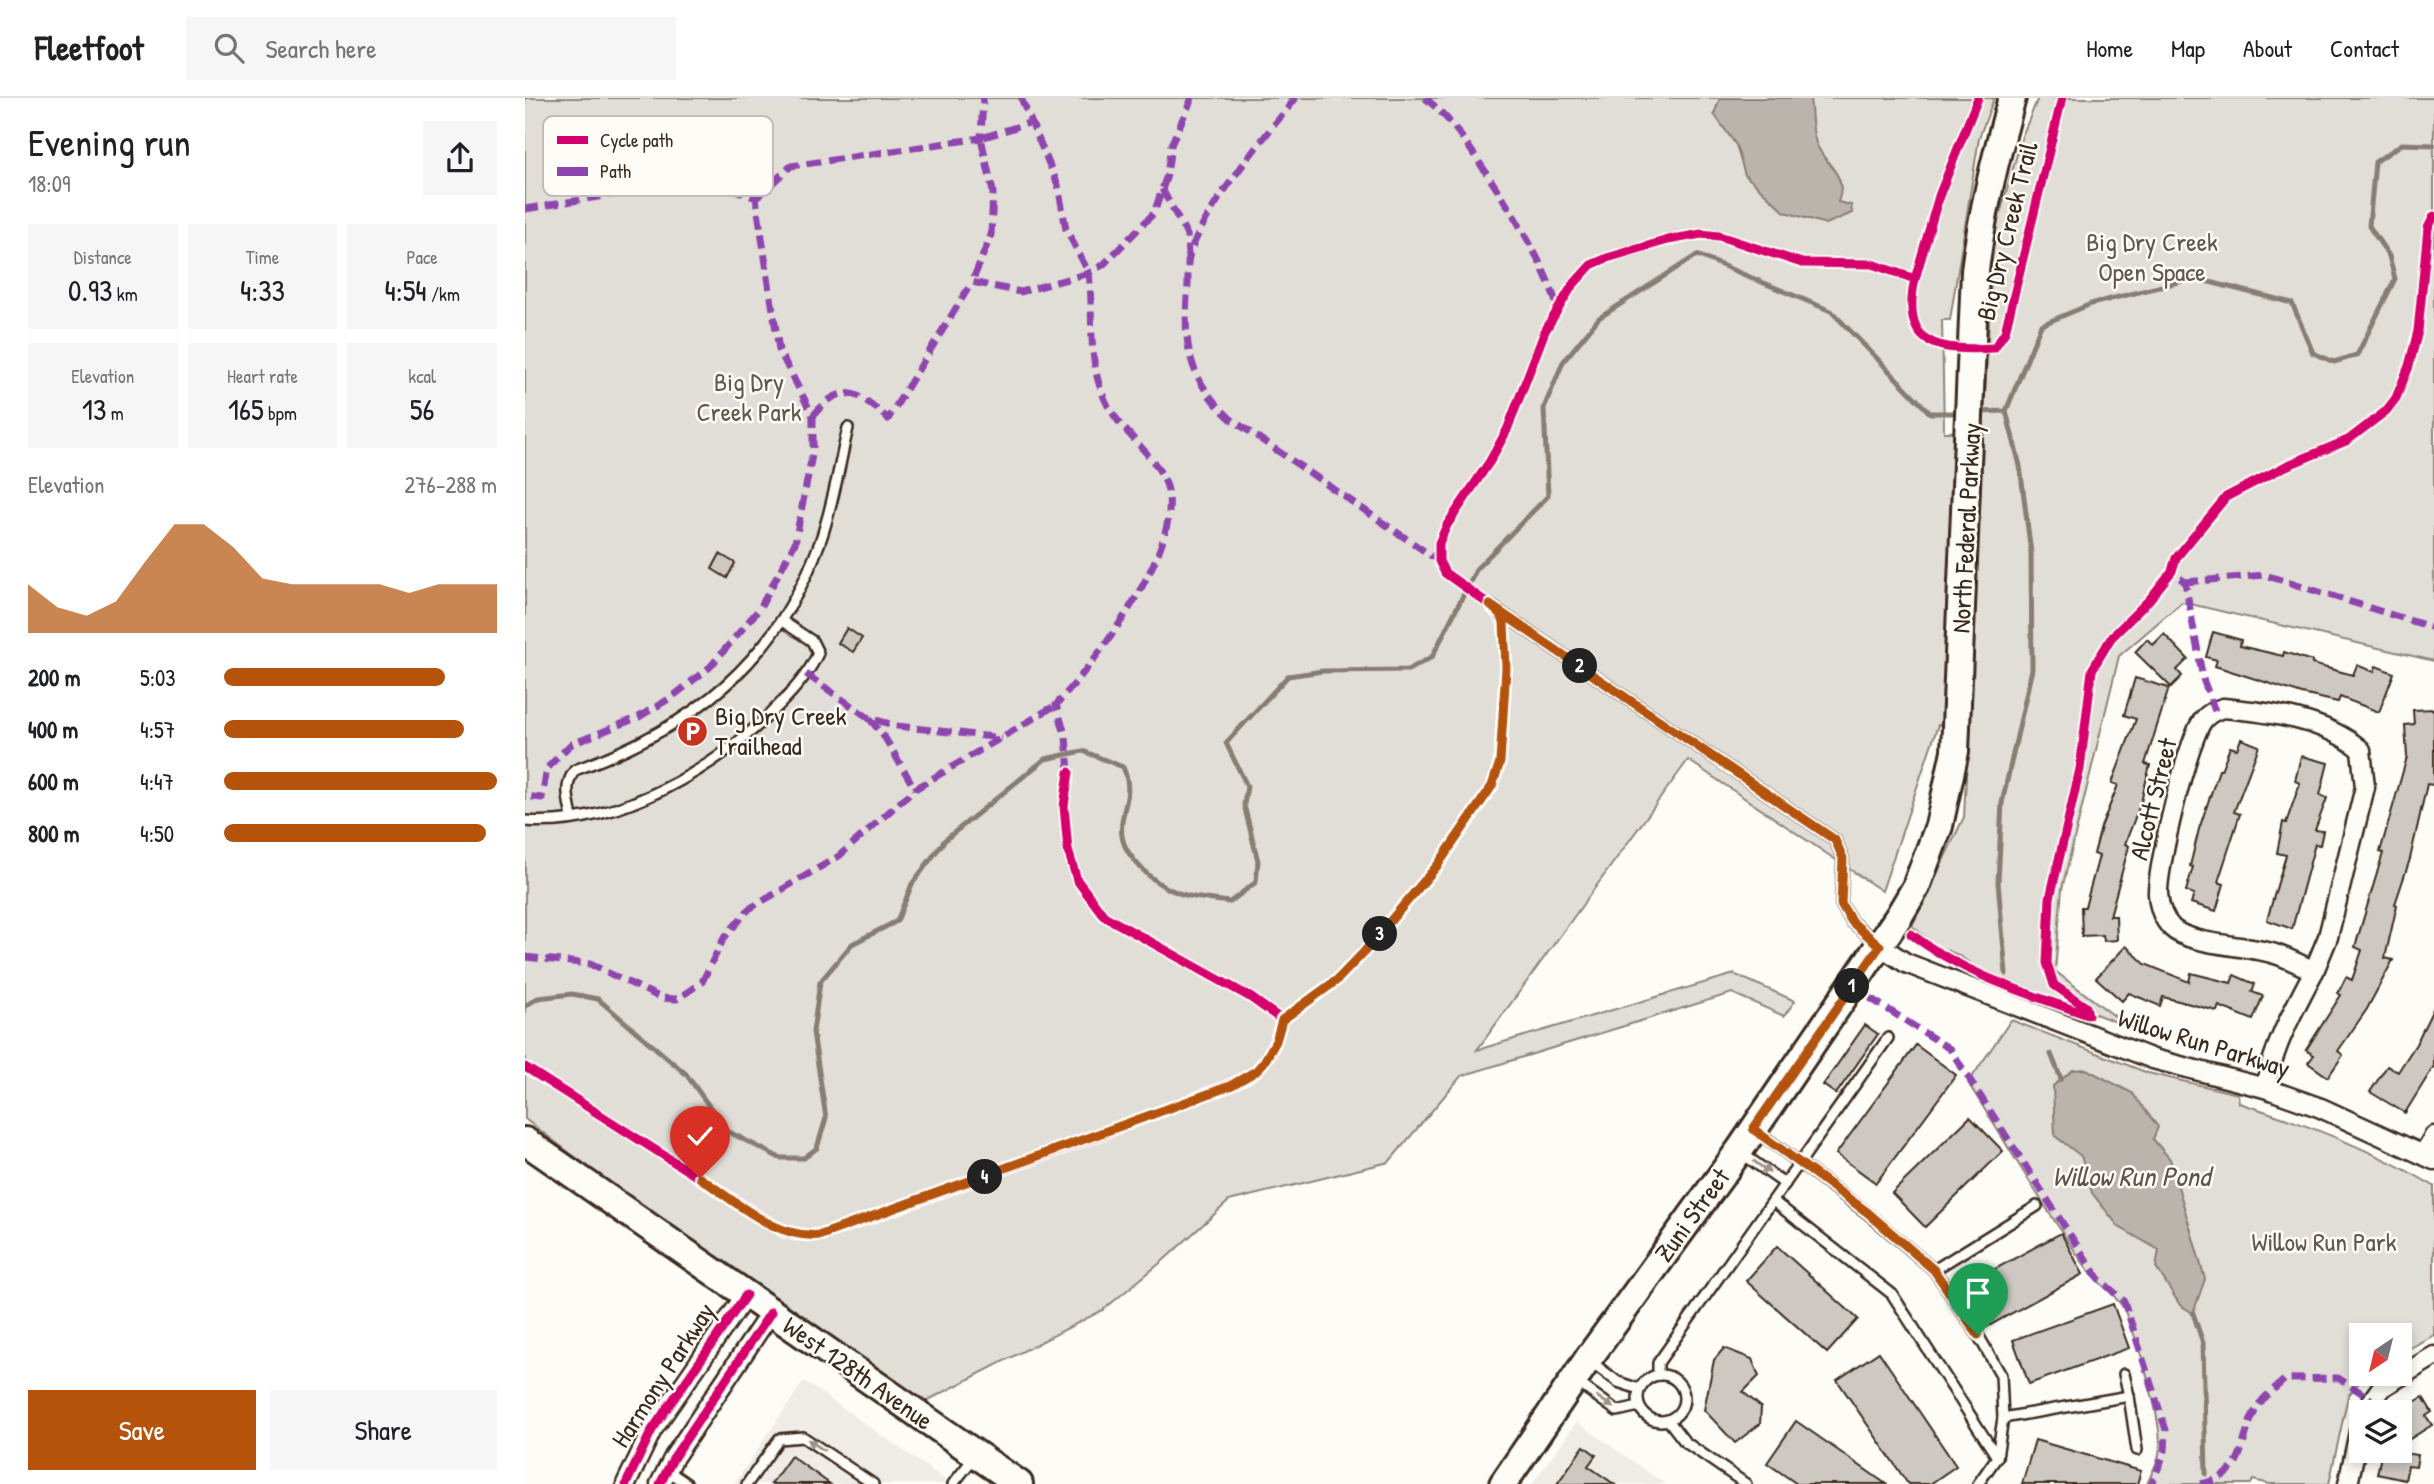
<!DOCTYPE html>
<meta charset="utf-8">
<style>
:root{--surface:#fff;--page:#f6f6f6;--text:#202124;--muted:#757577;--line:#e0e0e0;--accent:#b45309}
body{margin:0;font-family:"Patrick Hand",sans-serif;background:var(--page);color:var(--text);height:100vh;display:flex;flex-direction:column;font-size:26px;white-space:nowrap}
*{box-sizing:border-box;margin:0}
p{font-size:23px;color:var(--muted)}
.icon{flex:none;width:38px;height:38px;fill:none;stroke:currentColor;stroke-width:2;stroke-linecap:round;stroke-linejoin:round}
.map{position:relative;flex:1;overflow:hidden}
.drawer{display:flex;flex-direction:column;background:var(--surface);width:525px}
.drawer>*{flex:none}
.needle{width:46px;rotate:215deg}
.fabs{position:absolute;left:1824px;top:1225px;display:grid;gap:14px}
.fabs a{display:grid;place-items:center;width:63px;height:63px;border-radius:0px;background:var(--surface);box-shadow:0 4px 10px #0003;font-size:35px}
.pin{position:absolute;display:grid;place-items:center;width:60px;height:60px;color:#fff;margin:-72px -30px;border-radius:50% 50% 50% 0;rotate:-45deg;box-shadow:0 0 7px #0007}
.pin .icon{rotate:45deg}
.km{position:absolute;width:35px;height:35px;margin:-18px;border-radius:50%;background:#222;color:#fff;font-size:19px;line-height:35px;text-align:center}
.round{display:grid;place-items:center;flex:none;width:74px;height:74px;border-radius:0px;background:var(--page)}
.headline{display:flex;align-items:center;justify-content:space-between;height:119px;padding:0 28px}
h1{font-size:38px;font-weight:600;line-height:52px}
.metrics{display:grid;grid-template-columns:repeat(3,1fr);gap:10px;height:119px;padding:7px 28px}
.metrics div{display:grid;align-content:center;border-radius:0px;background:var(--page);text-align:center}
.metrics b{font-size:30px;font-weight:600}
.metrics small{font-size:19px;font-weight:400}
.metrics p{font-size:19px}
.chart{height:196px;padding:14px 28px}
.chart p{display:flex;justify-content:space-between}
.chart svg{width:100%;height:126px;margin-top:7px;fill:var(--accent);opacity:.7}
.action{display:flex;gap:14px;margin-top:auto;padding:14px 28px}
.action a{flex:1;height:80px;border-radius:0px;background:var(--accent);color:#fff;font-size:28px;font-weight:600;line-height:80px;text-align:center}
.action a+a{background:var(--page);color:var(--text)}
ul{padding:0 28px;list-style:none;font-size:23px}
li{display:grid;grid-template-columns:112px 84px 1fr;align-items:center;height:52px}
li i{height:18px;border-radius:9px;background:var(--accent)}
header{display:flex;align-items:center;gap:42px;box-sizing:border-box;height:98px;padding:0 35px;background:var(--surface);border-bottom:2px solid var(--line)}
header strong{font-size:33px}
nav{display:flex;gap:38px;margin-inline-start:auto;font-size:24px}
.search{width:490px;height:63px;background:var(--page);display:flex;align-items:center;gap:18px;box-sizing:border-box;padding:0 24px;border-radius:0px;color:var(--muted);font-size:26px}
main{display:flex;flex:1;min-height:0}
.map>svg:first-child{display:block}
.built{fill:#efece7}
.green{fill:#e1ded7;stroke:#8e847a;stroke-width:2}
.water{fill:#bbb4ad;stroke:#887d74;stroke-width:2}
.lines{fill:none;stroke-linecap:round;stroke-linejoin:round}
.stream{stroke:#887d74;stroke-width:5}
.building{fill:#cdc8c2;stroke:#3b2a1e;stroke-width:2}
.lane-casing{stroke:#3b2a1e;stroke-width:14}
.street-casing{stroke:#3b2a1e;stroke-width:23}
.secondary-casing{stroke:#3b2a1e;stroke-width:32}
.lane{stroke:#fdfcf7;stroke-width:9}
.street{stroke:#fdfcf7;stroke-width:18}
.secondary{stroke:#fdfcf7;stroke-width:26}
.quiet{stroke:#8e44ad;stroke-width:7;stroke-dasharray:14 7;stroke-linecap:butt}
.cycleway-casing{stroke:#fdfcf7;stroke-width:13}
.cycleway{stroke:#d6006c;stroke-width:9}
.oneway{fill:#9c938a}
.route-casing{stroke:#fff;stroke-width:14}
.route{stroke:#b45309;stroke-width:9}
.labels{text-anchor:middle;stroke-width:5;stroke-linejoin:round;paint-order:stroke}
.street-label{font-size:26px;fill:#3b2a1e;stroke:#fdfcf7}
.park-label{font-size:26px;fill:#64574c;stroke:#fdfcf7}
.poi-label{font-size:26px;fill:#3b2a1e;stroke:#fdfcf7;text-anchor:start}
.water-label{font-size:28px;font-style:italic;fill:#615349;stroke:#fdfcf7}
.key{fill:#fdfcf7;stroke:#c3bdb6;stroke-width:2}
.key-label{font-size:19px;fill:#3b2a1e}
</style>
<header>
<strong>Fleetfoot</strong>
<div class="search"><svg class="icon" aria-label="search" viewBox="0 0 24 24"><circle cx="10" cy="10" r="6"/><path d="M15 15l6 6"/></svg>Search here</div>
<nav><a>Home</a><a>Map</a><a>About</a><a>Contact</a></nav>
</header>
<main>
<section class="drawer">
<div class="headline"><div><h1>Evening run</h1><p>18:09</p></div><a class="round"><svg class="icon" aria-label="share" viewBox="0 0 24 24"><path d="M12 15V3M7 8l5-5 5 5M5 13v7h14v-7"/></svg></a></div>
<div class="metrics">
<div><p>Distance</p><b>0.93<small> km</small></b></div>
<div><p>Time</p><b>4:33</b></div>
<div><p>Pace</p><b>4:54<small> /km</small></b></div>
</div>
<div class="metrics">
<div><p>Elevation</p><b>13<small> m</small></b></div>
<div><p>Heart rate</p><b>165<small> bpm</small></b></div>
<div><p>kcal</p><b>56</b></div>
</div>
<div class="chart"><p><span>Elevation</span>276–288 m</p>
<svg viewBox="0 0 160 44" preserveAspectRatio="none"><path d="M0 44V27L10 35L20 38L30 33L40 19L50 6L60 6L70 14L80 25L90 27L100 27L110 27L120 27L130 30L140 27L150 27L160 27V44z"/></svg>
</div>
<ul>
<li><b>200 m</b>5:03<i style="width:81%"></i></li>
<li><b>400 m</b>4:57<i style="width:88%"></i></li>
<li><b>600 m</b>4:47<i style="width:100%"></i></li>
<li><b>800 m</b>4:50<i style="width:96%"></i></li>
</ul>
<div class="action"><a>Save</a><a>Share</a></div>
</section>
<div class="map">
<svg width="1909" height="1386" viewBox="0 0 1909 1386">
<rect width="100%" height="100%" fill="#fdfcf7"/>
<filter id="ink" filterUnits="userSpaceOnUse"><feTurbulence type="fractalNoise" baseFrequency=".0143" numOctaves="2"/><feDisplacementMap in="SourceGraphic" scale="14" xChannelSelector="R" yChannelSelector="G"/><feConvolveMatrix kernelMatrix="1 2 1 2 8 2 1 2 1" color-interpolation-filters="sRGB"/></filter>
<g filter="url(#ink)">
<g class="built">
<polygon points="279,1283 426,1386 209,1386"/>
<polygon points="1052,1324 1140,1386 1007,1386"/>
</g>
<g class="green">
<polygon points="0,0 1469,0 1454,40 1425,222 1417,222 1419,334 1430,334 1422,626 1413,627 1357,793 1163,662 952,952 1209,876 1270,903 1259,918 1207,895 936,978 864,1064 704,1103 640,1161 578,1212 384,1312 0,1021"/>
<polygon points="1513,0 1909,0 1909,563 1657,504 1594,558 1537,791 1530,873 1604,929 1454,871 1433,857 1411,848 1387,828 1439,719 1468,141 1497,38"/>
<path d="M1486,922L1623,975L1713,996L1714,1005C1782,1026 1848,1052 1909,1088V1237L1874,1256V1237H1836V1276H1841L1823,1298L1804,1386H1745L1728,1382L1726,1386H1622C1626,1377 1632,1366 1634,1356C1640,1330 1611,1232 1597,1208C1589,1195 1573,1185 1564,1173C1520,1113 1483,1047 1443,985Z"/>
</g>
<g class="water">
<path d="M1195,0H1285C1287,13 1286,32 1291,45C1300,68 1324,76 1313,104L1326,107L1327,115L1301,126L1260,114L1220,77L1211,47L1189,16Z"/>
<polygon points="1561,971 1607,995 1633,1029 1628,1041 1645,1061 1680,1181 1668,1215 1655,1207 1631,1169 1634,1152 1594,1129 1567,1095 1556,1058 1530,1038 1528,988 1548,972"/>
</g>
<g class="lines">
<g class="stream">
<polyline points="1451,314 1481,313 1516,227 1566,206 1669,180 1767,205 1788,255 1809,264 1832,257 1870,181 1864,158 1844,128 1850,64 1877,46 1909,47"/>
<polyline points="1481,876 1473,784 1477,705 1507,571 1506,455 1495,368 1481,313"/>
<path d="M0,908L13,900L47,896L73,901L161,976L202,1033L255,1060H279L292,1050L301,1020L288,934L295,884L327,846L372,823L387,786L420,742L520,661L558,653L598,669C611,699 593,713 597,738C599,751 608,761 616,770C643,798 667,800 705,804L731,784L733,763L719,707L722,688L701,645L763,578L798,573L883,572L907,559L952,470L1023,398L1019,310L1038,264L1074,220L1172,157L1306,213L1405,315H1437"/>
<polyline points="1526,956 1536,981"/>
<polyline points="1668,1215 1678,1245 1681,1376"/>
</g>
</g>
<g class="building">
<polygon points="195,456 210,465 202,480 187,471"/>
<polygon points="322,530 337,540 328,554 313,545"/>
<polygon points="1688,534 1716,542 1715,548 1758,558 1759,554 1787,563 1787,566 1828,577 1832,567 1849,574 1851,568 1869,575 1854,614 1815,599 1813,604 1777,596 1690,568 1692,562 1681,559"/>
<polygon points="1639,536 1663,561 1652,572 1657,578 1646,589 1610,554 1622,541 1628,547"/>
<polygon points="1610,580 1644,590 1620,666 1625,667 1616,704 1600,746 1604,748 1585,818 1591,818 1592,842 1579,843 1578,837 1557,838 1556,809 1560,809 1574,758 1569,756 1576,729 1593,687 1587,685 1611,621 1599,617"/>
<polygon points="1909,611 1909,687 1902,686 1885,761 1870,806 1872,807 1860,860 1868,862 1842,911 1813,953 1818,957 1803,979 1783,965 1789,957 1781,952 1816,897 1813,895 1821,879 1827,882 1837,852 1830,849 1858,755 1855,754 1882,659 1880,627 1889,626 1888,612"/>
<polygon points="1716,641 1734,648 1709,714 1715,716 1693,784 1699,786 1691,813 1666,805 1669,796 1661,793 1668,769 1665,768 1674,731 1694,672 1696,672 1705,649 1712,651"/>
<polygon points="1776,658 1803,665 1795,697 1802,700 1790,732 1798,733 1795,747 1790,746 1767,831 1742,822 1761,757 1752,755 1758,724 1761,725 1775,685 1770,683"/>
<polygon points="1601,848 1620,866 1664,884 1666,875 1706,885 1709,877 1730,886 1727,894 1738,898 1728,922 1694,908 1692,913 1638,899 1635,908 1604,895 1597,903 1571,880"/>
<polygon points="1909,909 1909,968 1880,1015 1845,994 1862,968 1873,974 1891,946"/>
<polygon points="1340,927 1353,936 1311,996 1298,987"/>
<polygon points="1391,947 1431,977 1351,1085 1311,1056"/>
<polygon points="1445,1019 1478,1053 1400,1129 1367,1095"/>
<polygon points="1536,1135 1558,1176 1462,1229 1439,1188"/>
<polygon points="1252,1148 1333,1221 1302,1255 1221,1183"/>
<polygon points="1588,1206 1604,1250 1504,1286 1488,1242"/>
<polygon points="1199,1250 1227,1261 1234,1278 1218,1294 1236,1309 1235,1326 1210,1345 1179,1312 1189,1262"/>
<polygon points="1354,1254 1431,1368 1405,1386 1383,1386 1312,1282"/>
<polygon points="1898,1299 1907,1314 1901,1318 1907,1327 1883,1342 1874,1327 1874,1313"/>
<polygon points="1271,1323 1361,1386 1272,1386 1242,1365"/>
<polygon points="1510,1342 1616,1373 1612,1386 1497,1386"/>
<polygon points="1059,1348 1071,1357 1063,1368 1089,1386 1032,1386"/>
<polygon points="1862,1353 1893,1357 1891,1369 1883,1368 1880,1382 1852,1376 1856,1358 1861,1359"/>
<polygon points="266,1358 305,1386 246,1386"/>
</g>
<g class="lines">
<defs>
<g id="lane">
<polyline points="965,507 1310,742 1318,760 1316,806 1327,824 1351,844"/>
<path d="M47,720C44,702 38,687 50,672C167,630 252,564 295,444C308,408 314,368 323,330"/>
<path d="M0,723C92,730 193,670 255,606C270,591 285,574 293,555L287,543L257,523"/>
<polyline points="1230,1032 1341,1114 1409,1172 1453,1237 1476,1277 1478,1320 1472,1359 1453,1386"/>
<polyline points="1215,1054 1260,1086"/>
<polyline points="1248,1103 1367,1196 1472,1359"/>
<polyline points="1409,1172 1512,1108"/>
<polyline points="1065,1263 1093,1284 1114,1291"/>
<polyline points="1599,1276 1604,1298"/>
<circle cx="1136" cy="1300" r="23"/>
<polyline points="1133,1277 1133,1265 1363,940"/>
<polyline points="1052,1284 1092,1313 1114,1308"/>
<polyline points="1478,1320 1604,1298 1612,1352"/>
<polyline points="1143,1322 1160,1344 1221,1386"/>
<polyline points="142,1372 162,1386"/>
<polyline points="222,1386 254,1341 278,1339 348,1386"/>
<polyline points="428,1386 451,1357"/>
</g>
<g id="street">
<path d="M1698,610C1743,614 1801,621 1836,652L1840,689L1803,839L1789,873C1776,867 1763,860 1750,856C1723,847 1664,847 1647,830C1638,821 1634,809 1633,796C1632,769 1663,639 1679,621C1684,615 1691,612 1698,610Z"/>
<polyline points="1355,848 1381,865 1628,961 1740,990 1796,1010 1909,1062"/>
<path d="M1740,990C1749,947 1769,911 1789,873"/>
<polyline points="1899,1055 1909,1038"/>
<polyline points="1839,1314 1856,1290 1909,1258"/>
<polyline points="101,1386 127,1332 221,1197"/>
<polyline points="135,1386 149,1359 246,1214"/>
<polyline points="1823,1386 1836,1325"/>
</g>
<g id="secondary">
<polyline points="0,1043 494,1386"/>
<path d="M978,1386L1063,1261L1214,1053L1374,818L1391,789L1414,728L1430,653L1450,173C1457,113 1471,58 1487,0"/>
</g>
</defs>
<use href="#lane" class="lane-casing"/>
<use href="#street" class="street-casing"/>
<use href="#secondary" class="secondary-casing"/>
<use href="#lane" class="lane"/>
<use href="#street" class="street"/>
<use href="#secondary" class="secondary"/>
<g class="quiet">
<polyline points="496,0 533,87 541,131 564,175 496,194 447,184 466,137 468,94 456,40 507,24"/>
<path d="M771,0C740,38 677,113 664,159C662,167 663,177 663,186C658,243 661,280 706,321L914,463"/>
<path d="M900,0C927,21 943,48 962,76C992,122 1015,157 1033,210"/>
<polyline points="637,91 662,137 663,158"/>
<polyline points="231,100 266,68 456,40 458,0"/>
<polyline points="0,111 182,81 231,100 254,252 288,318 288,352 270,445 235,510 185,569 147,599 114,619 45,647 22,670 17,700 0,698"/>
<path d="M288,318C317,282 334,294 363,321L447,184"/>
<polyline points="1655,480 1660,484 1678,581 1690,613"/>
<polyline points="1660,484 1740,477 1909,530"/>
<polyline points="281,576 344,620 372,628 477,640"/>
<polyline points="344,620 360,640 390,691"/>
<path d="M544,674L541,639L531,607C569,565 666,443 640,383C625,350 591,331 578,297C562,258 569,216 564,175L578,167L629,115L642,77L646,47L667,0"/>
<polyline points="0,859 65,866 136,900 152,901 177,884 199,840 224,811 314,758 390,691 531,607"/>
<polyline points="1345,900 1425,951 1573,1180 1599,1203 1641,1332 1640,1353 1627,1386"/>
<path d="M1676,1386C1726,1375 1711,1343 1733,1308C1739,1298 1752,1289 1760,1281L1813,1280L1846,1301"/>
</g>
<defs>
<g id="cycleway">
<polyline points="1390,181 1414,98 1453,0"/>
<polyline points="544,674 539,708 543,752 552,782 579,818 725,899 757,922"/>
<path d="M1386,836C1438,876 1501,895 1563,917L1561,909L1529,887L1522,865L1525,800L1555,671L1567,572L1586,540L1624,502L1647,473L1651,460L1701,399L1761,368L1823,342L1861,313L1871,300L1884,268L1893,233L1903,130L1909,118"/>
<path d="M0,969L259,1134C282,1141 298,1136 321,1129L571,1039L721,980L731,973L746,955L757,922L812,882L839,854L913,768L967,688L975,664L981,570L979,525L965,507L920,475L914,463V445L922,427L965,363L982,332L1020,233L1047,188L1066,167L1082,160L1143,142L1176,136L1194,138L1277,165L1347,166L1390,181C1375,249 1413,253 1469,250L1480,234L1537,0"/>
<polyline points="101,1386 127,1332 221,1197"/>
<polyline points="135,1386 149,1359 246,1214"/>
</g>
</defs>
<use href="#cycleway" class="cycleway-casing"/>
<use href="#cycleway" class="cycleway"/>
</g>
<defs><path id="oneway-solid" d="M-6-.8H1V-3.2L6.5 0L1 3.2V.8H-6Z" transform="scale(1.75)"/></defs>
<g class="oneway">
<use href="#oneway-solid" transform="translate(1237 1069) rotate(36)"/>
<use href="#oneway-solid" transform="translate(1080 1304) rotate(35)"/>
<use href="#oneway-solid" transform="translate(291 1347) rotate(-146)"/>
</g>
</g>
<g class="lines" filter="url(#ink)">
<defs>
<path id="route" d="M175,1080C211,1103 251,1142 296,1137L705,988L731,973L739,964L751,943L757,922L812,882L839,854L912,768L967,688L975,664L981,570L979,524L976,517L965,507L1310,742L1318,760L1316,806L1327,824L1355,848L1228,1031L1342,1114L1409,1172L1453,1237"/>
</defs>
<use href="#route" class="route-casing"/>
<use href="#route" class="route"/>
</g>
<defs>
<symbol id="parking-disc" viewBox="-11 -11 22 22"><circle r="9.5" fill="#c8321e" stroke="#fdfcf7"/><path d="M-3.5-5.5H1a3.5 3.5 0 0 1 0 7H-1V5.5H-3.5ZM-1-3.4V-.6H.8a1.4 1.4 0 0 0 0-2.8Z" fill="#fff"/></symbol>
</defs>
<g fill-rule="evenodd">
<use href="#parking-disc" x="150" y="616" width="35" height="35"/>
</g>
<g class="labels">
<g class="street-label">
<text transform="translate(1482 133) rotate(-76)" y="9">Big Dry Creek Trail</text>
<text transform="translate(1441 430) rotate(-87)" y="9">North Federal Parkway</text>
<text transform="translate(1628 701) rotate(-76)" y="9">Alcott Street</text>
<text transform="translate(1679 945) rotate(17)" y="9">Willow Run Parkway</text>
<text transform="translate(1167 1117) rotate(-54)" y="9">Zuni Street</text>
<text transform="translate(333 1275) rotate(35)" y="9">West 128th Avenue</text>
<text transform="translate(138 1277) rotate(-57)" y="9">Harmony Parkway</text>
</g>
<g class="park-label">
<text x="1627" y="153">Big Dry Creek<tspan x="1627" dy="30">Open Space</tspan></text>
<text x="224" y="293">Big Dry<tspan x="224" dy="30">Creek Park</tspan></text>
<text x="1799" y="1153">Willow Run Park</text>
</g>
<g class="poi-label">
<text x="190" y="627">Big Dry Creek<tspan x="190" dy="30">Trailhead</tspan></text>
</g>
<g class="water-label">
<text x="1606" y="1088">Willow Run Pond</text>
</g>
</g>
<rect x="18" y="18" width="230" height="80" rx="10" class="key"/>
<rect x="32" y="38" width="31" height="8" fill="#d6006c"/>
<rect x="32" y="69" width="31" height="9" fill="#8e44ad"/>
<g class="key-label">
<text x="75" y="49">Cycle path</text>
<text x="75" y="80">Path</text>
</g>
</svg>
<div class="fabs">
<a><svg class="needle" viewBox="-14 -14 28 28"><path d="M0-13l5 13h-10z" fill="#e53935"/><path d="M0 13l5-13h-10z" fill="#757577"/></svg></a>
<a><svg class="icon" aria-label="layers" viewBox="0 0 24 24"><path d="M12 4l9 5-9 5-9-5zM3 14l9 5 9-5"/></svg></a>
</div>
<div class="pin" style="left:1453px;top:1237px;background:#1e9e55"><svg class="icon" aria-label="arrive" viewBox="0 0 24 24"><path d="M6 21V4h12l-3 4 3 4H6"/></svg></div>
<div class="pin" style="left:175px;top:1080px;background:#d93025"><svg class="icon" aria-label="check" viewBox="0 0 24 24"><path d="M5 12l5 5 9-10"/></svg></div>
<b class="km" style="left:1327px;top:888px">1</b>
<b class="km" style="left:1055px;top:568px">2</b>
<b class="km" style="left:855px;top:836px">3</b>
<b class="km" style="left:460px;top:1079px">4</b>
</div>
</main>
